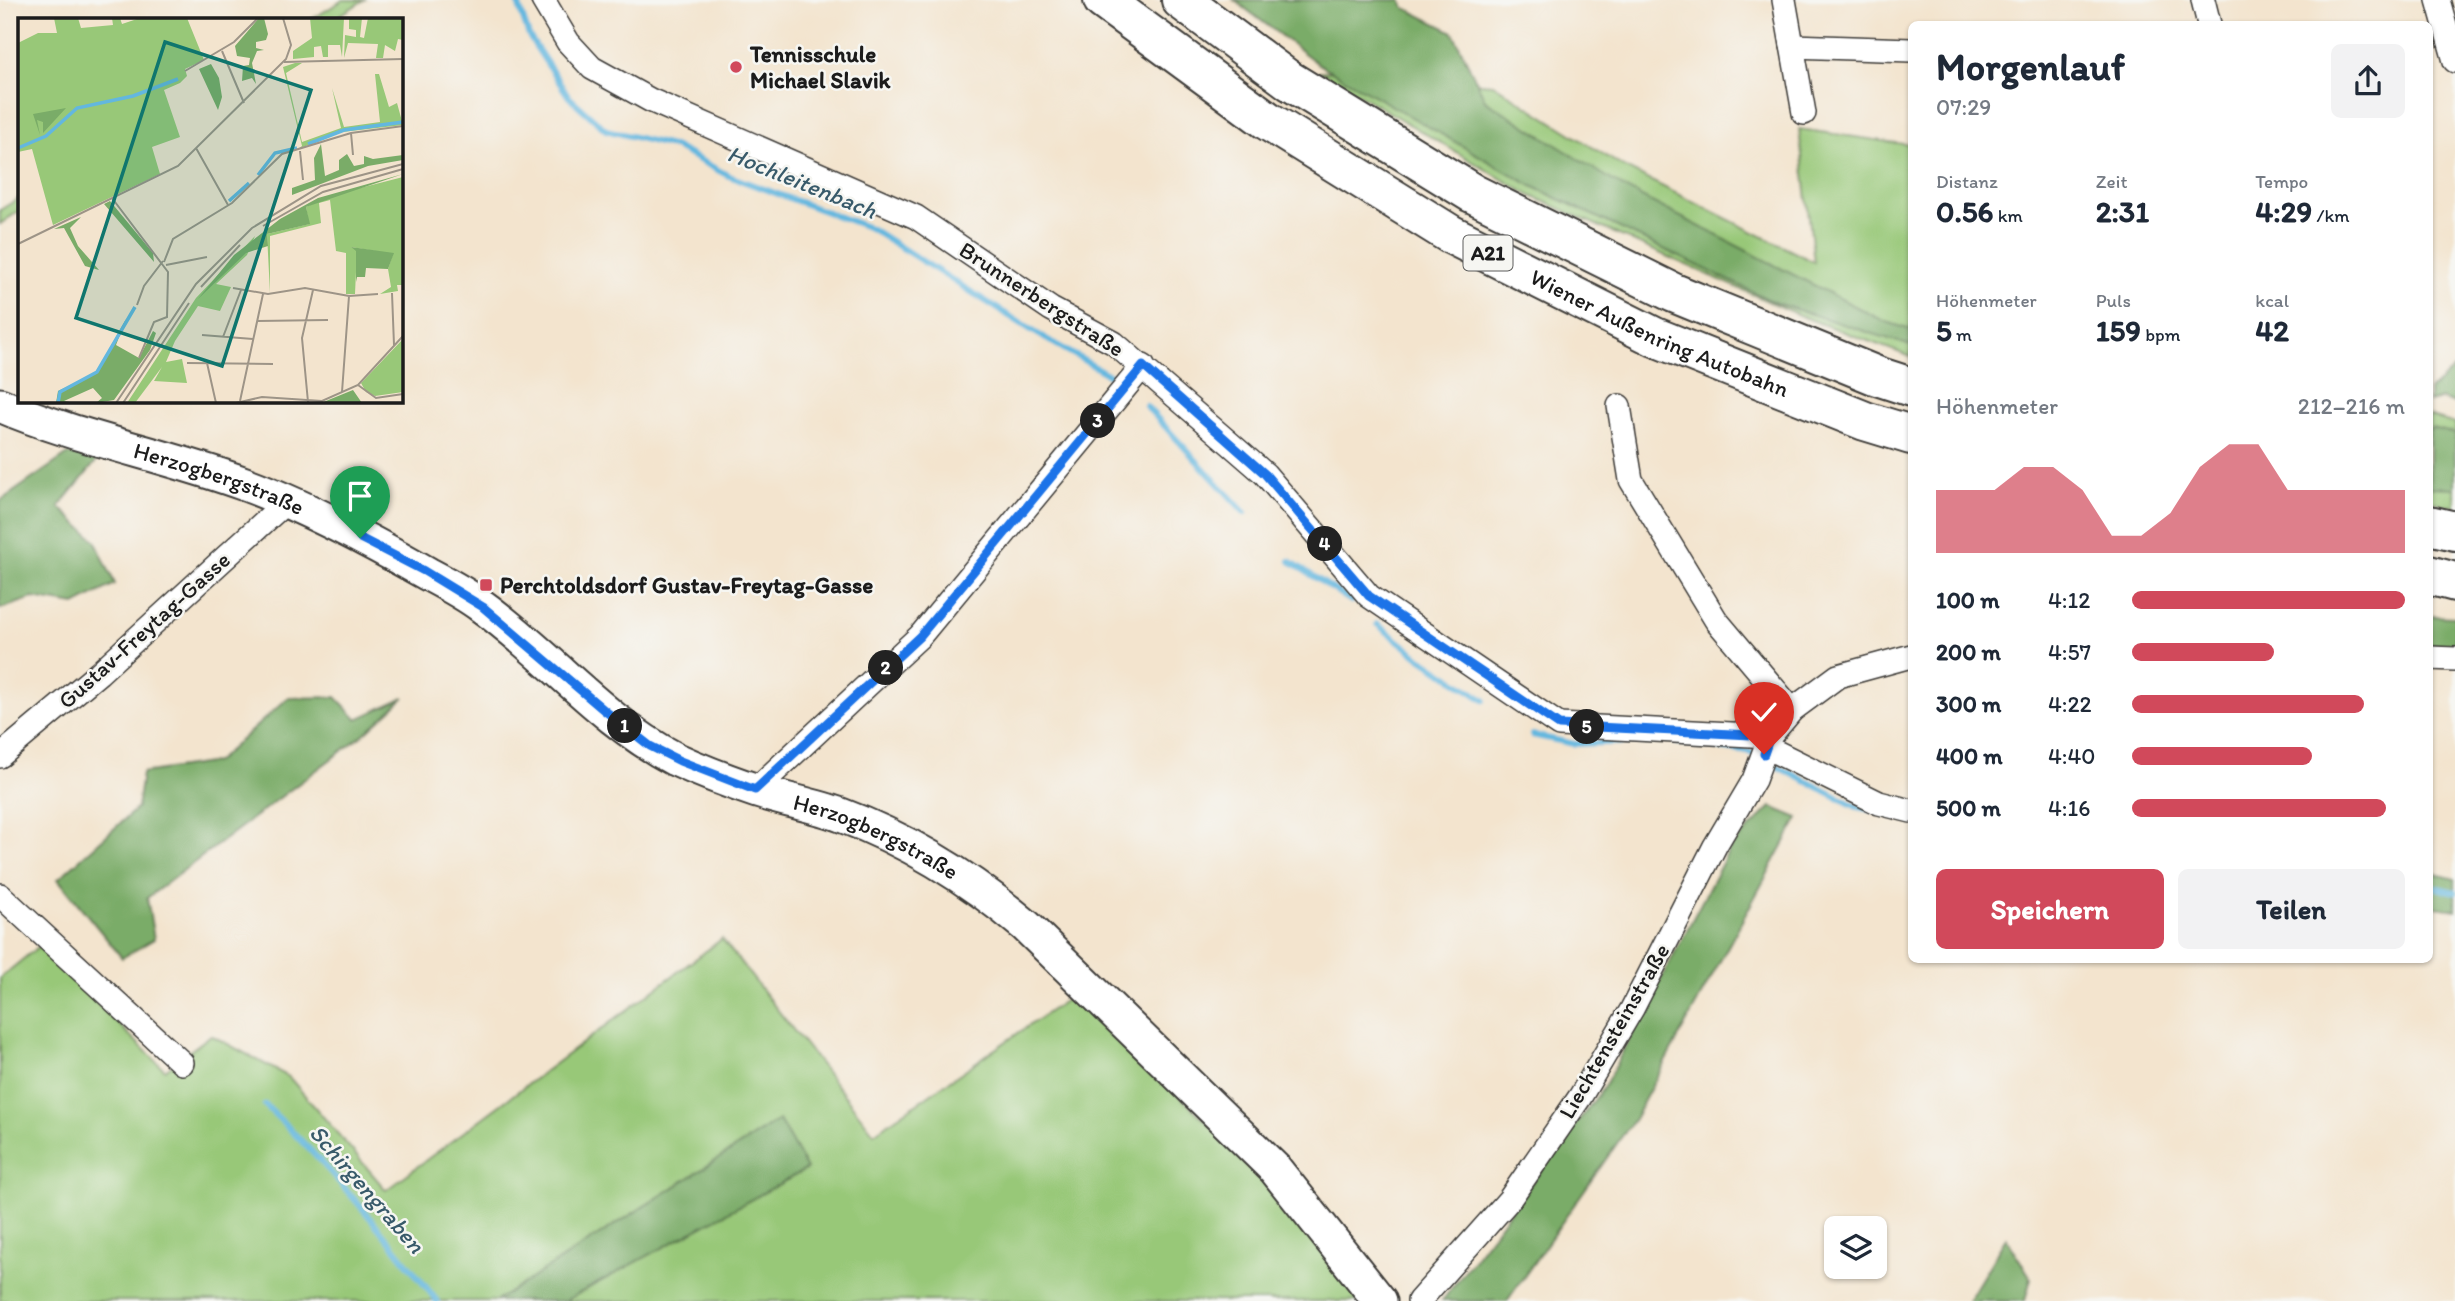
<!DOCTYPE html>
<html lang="de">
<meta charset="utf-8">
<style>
:root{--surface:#fff;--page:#f2f2f3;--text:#1f2937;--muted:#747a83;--accent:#d1495b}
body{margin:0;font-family:Itim,sans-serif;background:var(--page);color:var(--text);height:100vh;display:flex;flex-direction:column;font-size:26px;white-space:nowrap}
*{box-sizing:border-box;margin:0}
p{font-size:23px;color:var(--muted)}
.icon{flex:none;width:38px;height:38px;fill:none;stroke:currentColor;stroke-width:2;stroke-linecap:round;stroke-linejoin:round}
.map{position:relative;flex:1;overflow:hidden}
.side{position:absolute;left:1908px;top:21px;width:525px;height:942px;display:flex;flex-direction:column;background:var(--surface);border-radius:10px;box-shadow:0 2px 5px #0004}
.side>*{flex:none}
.buttons{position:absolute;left:1824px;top:1216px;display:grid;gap:14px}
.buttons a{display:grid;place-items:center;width:63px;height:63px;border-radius:10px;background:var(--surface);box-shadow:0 2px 5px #0004;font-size:35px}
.pin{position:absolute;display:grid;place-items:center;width:60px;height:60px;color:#fff;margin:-72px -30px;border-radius:50% 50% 50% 0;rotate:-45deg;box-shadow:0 0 7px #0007}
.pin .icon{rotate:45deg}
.km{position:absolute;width:35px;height:35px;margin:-18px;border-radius:50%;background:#222;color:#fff;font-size:19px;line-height:35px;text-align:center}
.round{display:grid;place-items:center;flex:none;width:74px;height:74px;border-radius:10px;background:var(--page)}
.summary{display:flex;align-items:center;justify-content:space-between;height:119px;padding:0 28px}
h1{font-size:38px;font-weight:700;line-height:52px}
.figures{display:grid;grid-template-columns:repeat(3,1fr);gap:10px;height:119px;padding:7px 28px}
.figures div{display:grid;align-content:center}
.figures b{font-size:30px;font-weight:700}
.figures small{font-size:19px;font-weight:400}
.figures p{font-size:19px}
.chart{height:196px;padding:14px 28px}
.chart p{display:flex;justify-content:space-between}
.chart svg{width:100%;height:126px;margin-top:7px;fill:var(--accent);opacity:.7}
.cta{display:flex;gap:14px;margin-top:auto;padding:14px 28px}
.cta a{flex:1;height:80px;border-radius:10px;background:var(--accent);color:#fff;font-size:28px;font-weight:700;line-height:80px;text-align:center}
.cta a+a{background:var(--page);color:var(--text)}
ul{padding:0 28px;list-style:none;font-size:23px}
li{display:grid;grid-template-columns:112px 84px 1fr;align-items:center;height:52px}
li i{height:18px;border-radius:9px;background:var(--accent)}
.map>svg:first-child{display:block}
.green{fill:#98c878;stroke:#5a724a;stroke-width:2}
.forest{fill:#7aac68;stroke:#4b6442;stroke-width:2}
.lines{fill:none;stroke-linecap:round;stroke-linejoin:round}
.stream{stroke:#63b7df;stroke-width:6}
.minor-casing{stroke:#3c3a37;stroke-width:26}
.secondary-casing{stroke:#3c3a37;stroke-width:37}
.motorway-casing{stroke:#3c3a37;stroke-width:42}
.minor{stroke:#fff;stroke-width:23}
.secondary{stroke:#fff;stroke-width:33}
.motorway{stroke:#fff;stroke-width:38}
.route-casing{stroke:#fff;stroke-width:14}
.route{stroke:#1a73e8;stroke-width:9}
.poi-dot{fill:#d1495b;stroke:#f6f6f2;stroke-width:2.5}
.labels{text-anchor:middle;stroke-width:5;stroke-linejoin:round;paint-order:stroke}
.shield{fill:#f6f6f2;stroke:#5d5d5c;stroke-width:2}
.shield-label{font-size:21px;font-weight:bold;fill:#1c1c1c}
.poi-label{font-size:23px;font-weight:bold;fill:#1c1c1c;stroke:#f6f6f2;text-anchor:start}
.street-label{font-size:23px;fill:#1c1c1c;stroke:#f6f6f2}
.water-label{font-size:24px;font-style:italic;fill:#385a6a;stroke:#f6f6f2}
.inset-river{fill:none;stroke:#63b7df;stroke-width:3.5}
.inset-road{fill:none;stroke:#9d9487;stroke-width:2}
.view{fill:#0f766e;fill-opacity:0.15;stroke:#0f766e;stroke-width:3.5}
.inset-edge{fill:none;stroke:#1c1c1c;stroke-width:3.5}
</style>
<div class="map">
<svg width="2455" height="1301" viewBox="0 0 2455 1301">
<rect width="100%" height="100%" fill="#f6f6f2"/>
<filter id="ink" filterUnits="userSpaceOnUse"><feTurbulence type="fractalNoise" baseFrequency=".0143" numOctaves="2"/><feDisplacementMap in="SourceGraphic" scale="14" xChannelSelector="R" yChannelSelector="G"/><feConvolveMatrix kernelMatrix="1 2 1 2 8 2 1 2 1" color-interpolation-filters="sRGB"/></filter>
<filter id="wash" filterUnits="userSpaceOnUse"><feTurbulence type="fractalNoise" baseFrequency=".00686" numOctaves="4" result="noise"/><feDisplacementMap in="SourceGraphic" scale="28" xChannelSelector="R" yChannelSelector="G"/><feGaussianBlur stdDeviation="1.57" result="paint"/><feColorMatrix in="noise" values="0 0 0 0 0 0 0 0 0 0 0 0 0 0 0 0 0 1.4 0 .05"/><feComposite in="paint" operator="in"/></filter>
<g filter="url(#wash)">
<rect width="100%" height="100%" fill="#f3e4ce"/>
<g class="green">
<polygon points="343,0 364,0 334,19 312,19"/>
<polygon points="1319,71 1493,84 1625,168 1814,262 1799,129 1911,145 1911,357 1801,316 1529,195"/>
<polygon points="19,198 19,211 0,224 0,210"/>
<polygon points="2429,416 2455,424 2455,507 2429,501"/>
<polygon points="722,939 874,1133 1073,995 1267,1179 1361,1301 0,1301 0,978 39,946 165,1070 211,1035 289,1077 386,1190"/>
</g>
<g class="forest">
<polygon points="1234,0 1401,0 1405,8 1453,32 1485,100 1626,189 1884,321 1911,330 1911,346 1776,303 1534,187 1317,63"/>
<polygon points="2455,368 2455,404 2441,399 2429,402 2429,391"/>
<polygon points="2433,428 2455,434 2455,488 2429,487 2429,430"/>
<polygon points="68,454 99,458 59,507 95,540 115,584 75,605 33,598 0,609 0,501"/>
<polygon points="2429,616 2455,617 2455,647 2429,644"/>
<polygon points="336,697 357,719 405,697 363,735 147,898 154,939 122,958 58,879 137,808 142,773 216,762 288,698"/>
<polygon points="1771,807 1798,818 1634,1119 1507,1301 1442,1301 1604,1087 1730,848"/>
<polygon points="2429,872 2455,879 2455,910 2429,906"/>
<polygon points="779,1120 807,1169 565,1301 496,1301"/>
<polygon points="2006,1238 2031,1278 2025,1301 1968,1301"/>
</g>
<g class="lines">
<g class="stream">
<polyline points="517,0 529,36 569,97 606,130 675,147 729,176 870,228 1036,333 1111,376"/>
<polyline points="1146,406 1245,513"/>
<polyline points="1290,561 1351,601"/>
<polyline points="1377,624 1419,657 1484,700"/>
<polyline points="1532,735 1574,744 1655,741"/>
<polyline points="1676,742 1749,752 1857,807 1872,810"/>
<polyline points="2429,886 2455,892"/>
<path d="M265,1105C329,1165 383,1232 437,1301"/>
</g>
</g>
</g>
<g filter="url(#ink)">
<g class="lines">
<defs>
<g id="minor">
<polyline points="543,0 568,42 592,68 650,100 916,217 1051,309 1114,343 1265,474 1369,596 1559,725 1770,736"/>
<polyline points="1784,0 1804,113"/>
<polyline points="2203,0 2209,24"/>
<polyline points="2438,0 2455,61"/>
<polyline points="1792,46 1911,50"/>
<polyline points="1619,406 1631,480 1716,620 1792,710"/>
<polyline points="2429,658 2455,659"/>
<polyline points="1766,747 1879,803 1911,811"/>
<polyline points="0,756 99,673 287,501"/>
<polyline points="755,790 920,636 1143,366"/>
<polyline points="0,895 182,1063"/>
<polyline points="1419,1301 1509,1200 1580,1097 1632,1009 1715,846 1754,780 1770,736 1792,710 1838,676 1911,656"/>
</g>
<g id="secondary">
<path id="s1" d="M0,405C79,439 164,454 245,484C304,506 372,542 428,574C447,584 466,594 483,607C549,655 602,721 675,759C701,771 730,782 757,791C784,800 814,805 841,815C908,840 972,880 1026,926L1275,1169L1380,1301"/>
</g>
<g id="motorway">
<path id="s2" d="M1103,0L1268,121L1450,234L1655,337L1865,421L1911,435"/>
<polyline points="1181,0 1290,81 1472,193 1674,293 1877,376 1911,387"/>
<polyline points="2429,525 2455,531"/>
<polyline points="2429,575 2455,582"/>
</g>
</defs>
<use href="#minor" class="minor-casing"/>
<use href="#secondary" class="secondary-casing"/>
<use href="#motorway" class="motorway-casing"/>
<use href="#minor" class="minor"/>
<use href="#secondary" class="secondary"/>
<use href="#motorway" class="motorway"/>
</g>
</g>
<g class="lines" filter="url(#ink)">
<defs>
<polyline id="route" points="360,538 424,571 483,607 604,710 650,746 680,761 755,790 920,636 1143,366 1265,474 1369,596 1559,725 1770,736 1764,754"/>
</defs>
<use href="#route" class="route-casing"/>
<use href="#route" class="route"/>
</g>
<g class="poi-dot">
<circle cx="736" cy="67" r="7"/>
<rect x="479" y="578" width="14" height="14" rx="3.5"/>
</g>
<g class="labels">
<rect class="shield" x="1463.5" y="235.5" width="49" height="35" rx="5"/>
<g class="shield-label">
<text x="1488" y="260">A21</text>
</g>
<g class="poi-label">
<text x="750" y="62">Tennisschule<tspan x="750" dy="26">Michael Slavik</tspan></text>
<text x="500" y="593">Perchtoldsdorf Gustav-Freytag-Gasse</text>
</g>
<g class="street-label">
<text transform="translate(1042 299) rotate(33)" y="8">Brunnerbergstraße</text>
<text dy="8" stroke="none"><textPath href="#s2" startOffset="651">Wiener Außenring Autobahn</textPath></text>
<text dy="8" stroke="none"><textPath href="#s1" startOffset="231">Herzogbergstraße</textPath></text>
<text transform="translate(144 630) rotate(-42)" y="8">Gustav-Freytag-Gasse</text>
<text dy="8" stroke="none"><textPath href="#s1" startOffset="987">Herzogbergstraße</textPath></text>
<text transform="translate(1614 1031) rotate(-60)" y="8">Liechtensteinstraße</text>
</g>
<g class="water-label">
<text transform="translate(802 182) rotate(22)" y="8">Hochleitenbach</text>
<text transform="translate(367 1189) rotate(49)" y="8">Schirgengraben</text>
</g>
</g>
<g transform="translate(18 18)">
<rect width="385" height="385" fill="#f3e4ce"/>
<path d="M36,0H60L63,10L95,7L94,0H102L104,6L122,0H169L186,42L167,51L169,58L162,65L146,72L162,119L134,129L142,156L35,207L14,131L0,134V25L20,15H39ZM292,0H326L324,39L322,27H310V39H305L303,28L296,29V39L275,41V33L294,20ZM331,0H344L342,19L346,20L350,0H385V22L380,21L377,33L367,27L365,40H358L360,26L330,25L326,40L327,17L338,19V12L331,11ZM277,45H284L268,55L284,124L323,110L314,70L326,109L362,104L357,56H361L371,89L379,85L385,107L324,114L280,131L284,128L265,49ZM385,159V267H379L380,273L362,276L373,269L370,251L375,236L333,229L339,232L337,276H328V235L318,233L312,182L301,185L303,205L252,218V275L249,216L291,206L288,189L311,178ZM237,218L229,237L198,266L213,269L202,293L180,288L157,323L148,344L164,341L169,365L136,363L144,349L117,385H109L178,280ZM385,321V374L357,378L348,374L343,365Z" fill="#98c878"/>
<path d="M241,0H246L250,16L248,22L238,24V30L246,32L239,33L234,45L238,66L234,60L224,63L225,48L231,47L232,40L219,38L217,28ZM193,46L201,60L204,79L200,92L181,51ZM48,90L25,115V104L19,102L22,117L15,96ZM303,126L307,158L321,152V142L329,136L336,148L346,146V138L355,141L385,137V142L350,148L274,177V170L297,162L296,140ZM385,156L288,189L292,206L249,216L250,228L228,235L180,281L216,237L262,201L300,180ZM92,183L135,235L136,244L86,186ZM63,199L52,210L60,228L81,252L67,248L46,210L36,211ZM333,229L376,235L370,251L348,250L347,259H339L338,264V233ZM108,301L98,327L121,340L135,313L138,315L132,332L96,382L78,385L84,380L75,370L46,383L58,385H38L40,373L78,355ZM335,372L344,385H303Z" fill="#7aac68"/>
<path class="inset-river" d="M290,126L326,112L385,104M0,130L28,118L59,90L115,78L160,61M240,157L257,135L279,130M211,183L231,165M40,385L42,374L79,354L117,289"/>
<path class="inset-road" d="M204,33L226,85M266,44L385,41M167,53L216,24L240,0M333,115L335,137M178,130L210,187M282,133L285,162M94,180L150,254L149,299L136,304L121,340M245,208L305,174L385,151M0,226L160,148L268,41L273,27L265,0M146,244L155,221L214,185L264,136L333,115L385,108M148,247L189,239M183,269L222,227M215,270L250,276L287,270L331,278L360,276M374,275L376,327M119,287L126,268L145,243M239,303L310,302M184,317L235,321M205,319L223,272M169,345L255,346M189,345L198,385M340,367L358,380L385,376M324,374L331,278M222,383L245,276M290,384L284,320L295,272M98,385L178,266L234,210L303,168L385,146M105,385L171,285M218,385L244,379L304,383L340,367L385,318"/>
<path class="view" d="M147,24L293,72L204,348L58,300Z"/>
<rect width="385" height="385" class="inset-edge"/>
</g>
</svg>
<div class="buttons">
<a><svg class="icon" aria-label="layers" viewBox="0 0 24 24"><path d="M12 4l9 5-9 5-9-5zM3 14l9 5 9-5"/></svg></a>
</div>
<div class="pin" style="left:360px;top:538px;background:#1e9e55"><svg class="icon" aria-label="arrive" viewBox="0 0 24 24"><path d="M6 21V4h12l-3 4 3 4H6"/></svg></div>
<div class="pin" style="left:1764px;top:754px;background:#d93025"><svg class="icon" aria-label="check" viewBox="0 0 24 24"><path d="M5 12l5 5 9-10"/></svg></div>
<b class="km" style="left:625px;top:726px">1</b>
<b class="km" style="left:886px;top:668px">2</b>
<b class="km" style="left:1098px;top:421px">3</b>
<b class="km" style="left:1325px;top:544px">4</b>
<b class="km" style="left:1587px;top:727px">5</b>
<section class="side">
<div class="summary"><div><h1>Morgenlauf</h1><p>07:29</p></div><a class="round"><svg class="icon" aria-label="share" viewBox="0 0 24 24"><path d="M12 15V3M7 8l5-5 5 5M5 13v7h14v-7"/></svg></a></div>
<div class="figures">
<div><p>Distanz</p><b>0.56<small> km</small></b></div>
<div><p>Zeit</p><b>2:31</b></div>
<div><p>Tempo</p><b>4:29<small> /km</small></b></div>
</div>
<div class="figures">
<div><p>Höhenmeter</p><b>5<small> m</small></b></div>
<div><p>Puls</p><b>159<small> bpm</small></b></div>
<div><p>kcal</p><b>42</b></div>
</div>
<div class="chart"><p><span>Höhenmeter</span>212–216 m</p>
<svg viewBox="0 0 160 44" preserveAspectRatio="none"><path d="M0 44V22L10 22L20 22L30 14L40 14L50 22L60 38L70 38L80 30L90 14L100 6L110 6L120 22L130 22L140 22L150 22L160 22V44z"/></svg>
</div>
<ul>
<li><b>100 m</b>4:12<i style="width:100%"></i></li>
<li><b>200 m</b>4:57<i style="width:52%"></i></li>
<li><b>300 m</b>4:22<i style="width:85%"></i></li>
<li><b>400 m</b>4:40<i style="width:66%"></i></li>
<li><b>500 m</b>4:16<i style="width:93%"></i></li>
</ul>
<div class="cta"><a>Speichern</a><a>Teilen</a></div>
</section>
</div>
